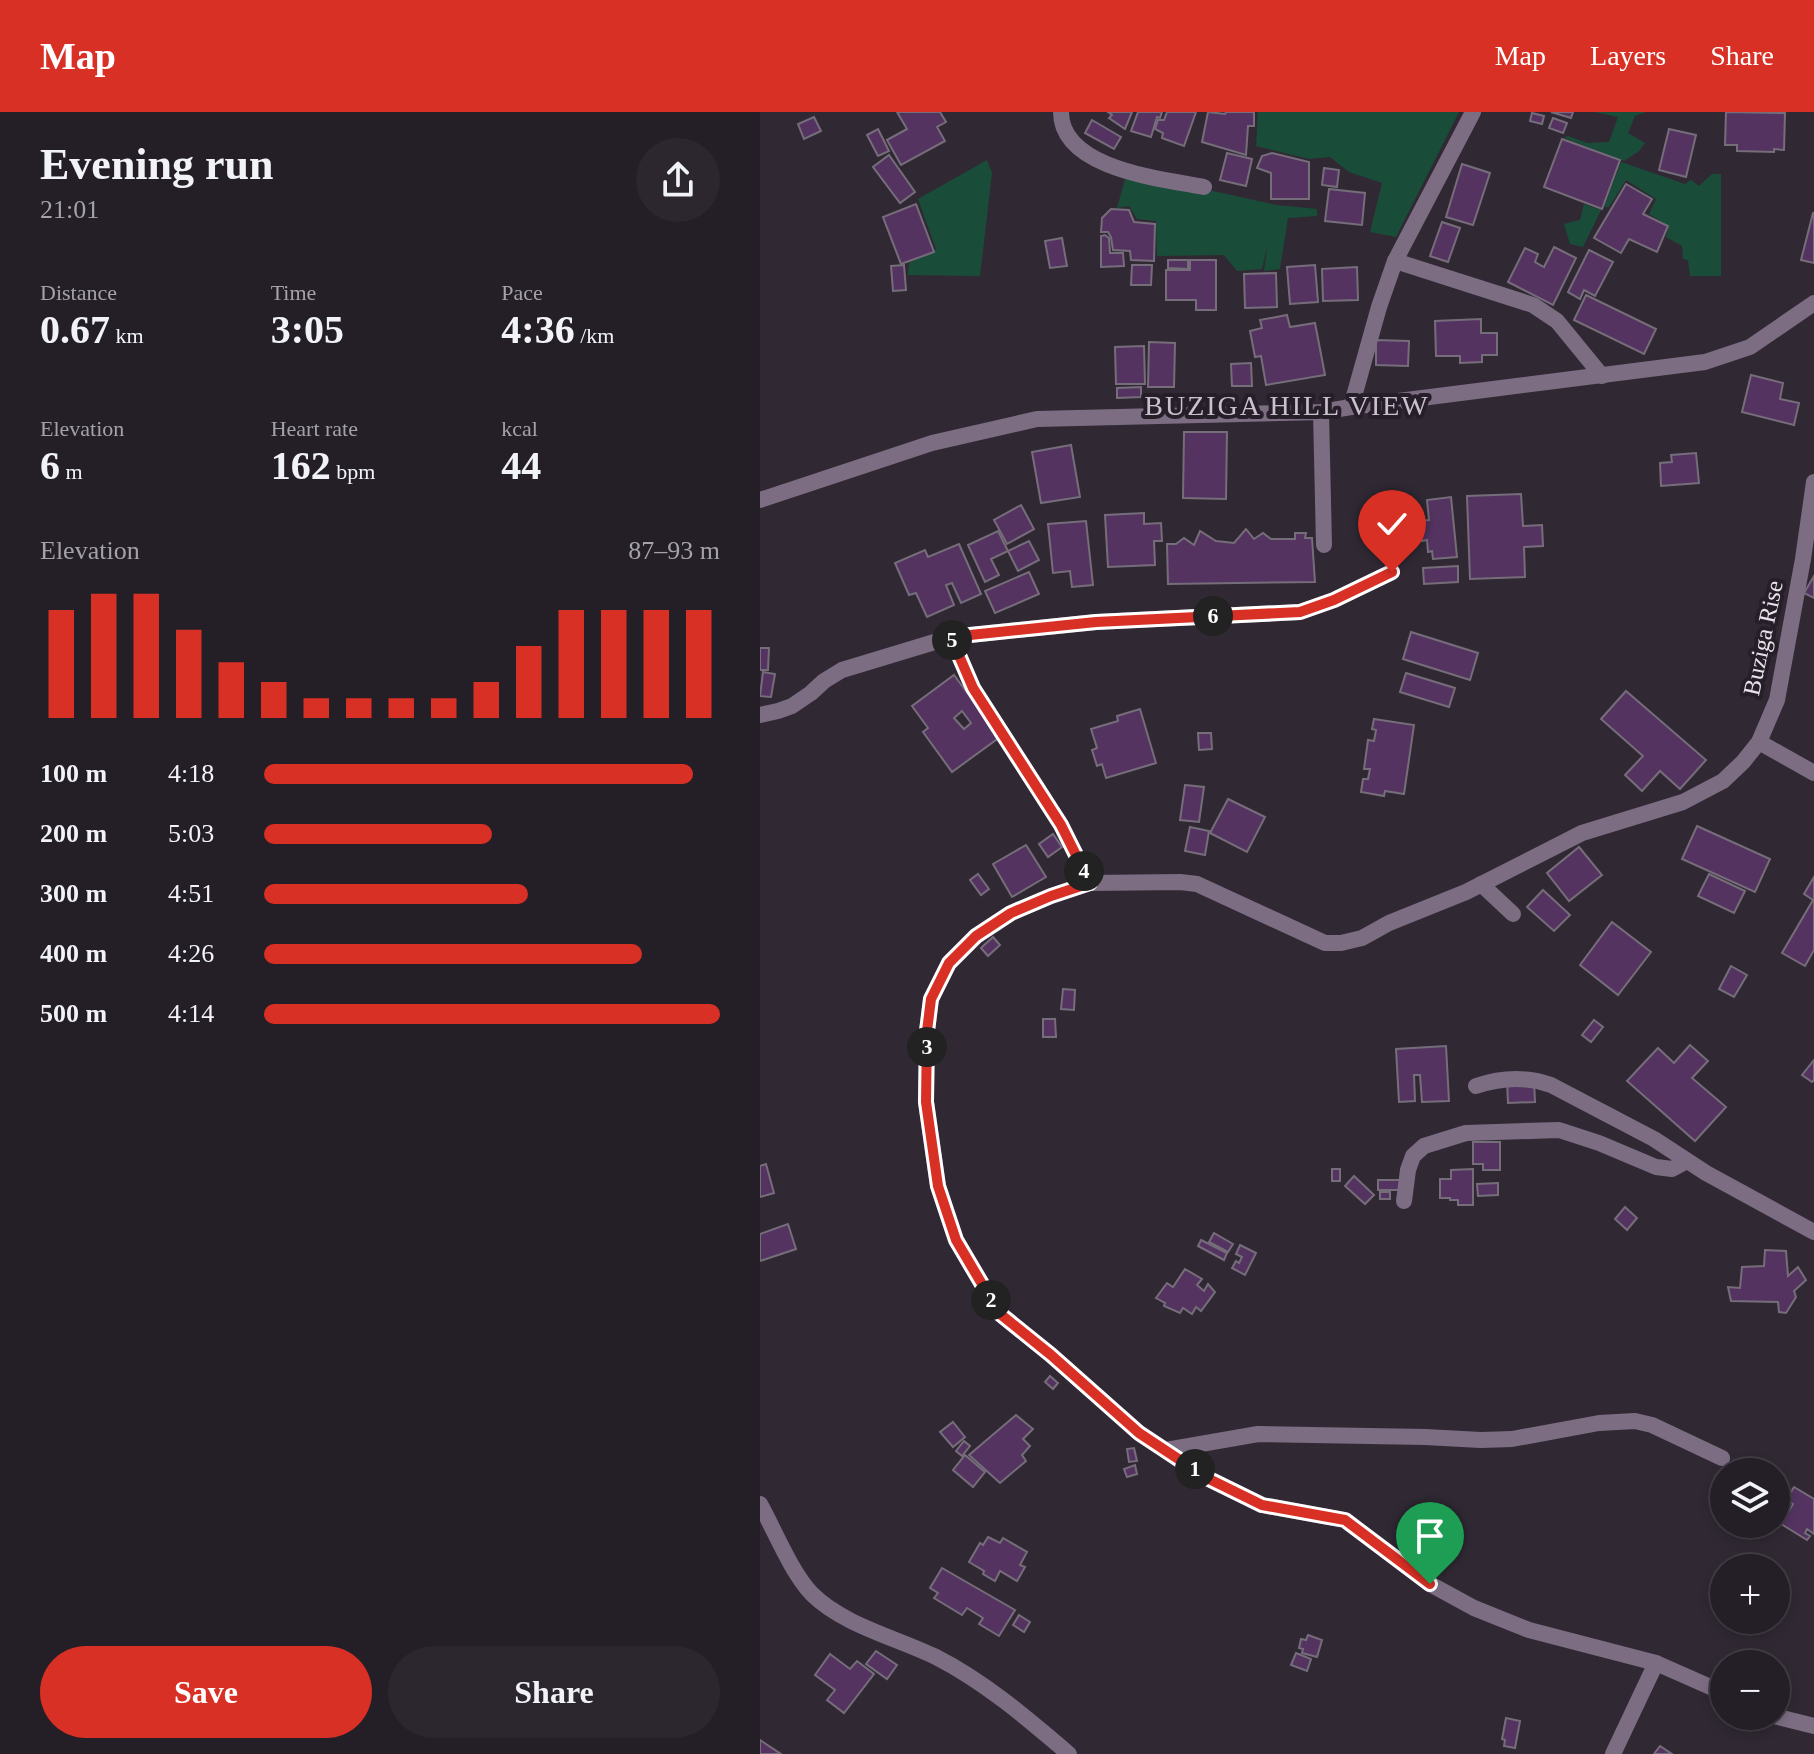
<!DOCTYPE html>
<meta charset="utf-8">
<style>
:root{--surface:#241f27;--page:#2c272f;--text:#f1f3f6;--muted:#a3a2a7;--line:#413d44;--accent:#d93025}
body{margin:0;font-family:Georgia,serif;background:var(--page);color:var(--text);height:100vh;display:flex;flex-direction:column;font-size:30px;white-space:nowrap}
*{box-sizing:border-box;margin:0}
p{font-size:26px;color:var(--muted)}
.icon{flex:none;width:44px;height:44px;fill:none;stroke:currentColor;stroke-width:2;stroke-linecap:round;stroke-linejoin:round}
.map{position:relative;flex:1;overflow:hidden}
.side{display:flex;flex-direction:column;background:var(--surface);width:760px}
.side>*{flex:none}
.controls{position:absolute;left:950px;top:1346px;display:grid;gap:16px}
.controls a{display:grid;place-items:center;width:80px;height:80px;border-radius:50%;background:var(--surface);box-shadow:0 4px 12px #0003,0 0 0 2px var(--line);font-size:40px}
.pin{position:absolute;display:grid;place-items:center;width:68px;height:68px;color:#fff;margin:-82px -34px;border-radius:50% 50% 50% 0;rotate:-45deg;box-shadow:0 0 8px #0007}
.pin .icon{rotate:45deg}
.km{position:absolute;width:40px;height:40px;margin:-20px;border-radius:50%;background:#222;color:#fff;font-size:22px;line-height:40px;text-align:center}
.round{display:grid;place-items:center;flex:none;width:84px;height:84px;border-radius:42px;background:var(--page)}
.headline{display:flex;align-items:center;justify-content:space-between;height:136px;padding:0 40px}
h1{font-size:44px;font-weight:800;line-height:60px}
.figures{display:grid;grid-template-columns:repeat(3,1fr);gap:12px;height:136px;padding:8px 40px}
.figures div{display:grid;align-content:center}
.figures b{font-size:40px;font-weight:800}
.figures small{font-size:22px;font-weight:400}
.figures p{font-size:22px}
.chart{height:224px;padding:16px 40px}
.chart p{display:flex;justify-content:space-between}
.chart svg{width:100%;height:144px;margin-top:8px;stroke:var(--accent);stroke-width:6}
.cta{display:flex;gap:16px;margin-top:auto;padding:16px 40px}
.cta a{flex:1;height:92px;border-radius:48px;background:var(--accent);color:#fff;font-size:32px;font-weight:800;line-height:92px;text-align:center}
.cta a+a{background:var(--page);color:var(--text)}
ul{padding:0 40px;list-style:none;font-size:26px}
li{display:grid;grid-template-columns:128px 96px 1fr;align-items:center;height:60px}
li i{height:20px;border-radius:10px;background:var(--accent)}
header{display:flex;align-items:center;gap:48px;box-sizing:border-box;height:112px;padding:0 40px;background:var(--accent);color:#fff}
header strong{font-size:38px}
nav{display:flex;gap:44px;margin-inline-start:auto;font-size:28px}
main{display:flex;flex:1;min-height:0}
.map>svg:first-child{display:block}
.green{fill:#194d39}
.building{fill:#543361;stroke:#766d7a;stroke-width:2;fill-rule:evenodd}
.lines{fill:none;stroke-linecap:round;stroke-linejoin:round}
.minor{stroke:#7c6d83;stroke-width:16}
.route-casing{stroke:#fff;stroke-width:16}
.route{stroke:#d93025;stroke-width:10}
.labels{text-anchor:middle;stroke-width:8;stroke-linejoin:round;paint-order:stroke}
.street-label{font-size:24px;fill:#e8e3ea;stroke:#261f29}
.quarter-label{font-size:28px;letter-spacing:2px;fill:#cac0ce;stroke:#261f29}
</style>
<header>
<strong>Map</strong>
<nav><a>Map</a><a>Layers</a><a>Share</a></nav>
</header>
<main>
<section class="side">
<div class="headline"><div><h1>Evening run</h1><p>21:01</p></div><a class="round"><svg class="icon" aria-label="share" viewBox="0 0 24 24"><path d="M12 15V3M7 8l5-5 5 5M5 13v7h14v-7"/></svg></a></div>
<div class="figures">
<div><p>Distance</p><b>0.67<small> km</small></b></div>
<div><p>Time</p><b>3:05</b></div>
<div><p>Pace</p><b>4:36<small> /km</small></b></div>
</div>
<div class="figures">
<div><p>Elevation</p><b>6<small> m</small></b></div>
<div><p>Heart rate</p><b>162<small> bpm</small></b></div>
<div><p>kcal</p><b>44</b></div>
</div>
<div class="chart"><p><span>Elevation</span>87–93 m</p>
<svg viewBox="0 0 160 44" preserveAspectRatio="none"><path d="M5 44V11M15 44V6M25 44V6M35 44V17M45 44V27M55 44V33M65 44V38M75 44V38M85 44V38M95 44V38M105 44V33M115 44V22M125 44V11M135 44V11M145 44V11M155 44V11"/></svg>
</div>
<ul>
<li><b>100 m</b>4:18<i style="width:94%"></i></li>
<li><b>200 m</b>5:03<i style="width:50%"></i></li>
<li><b>300 m</b>4:51<i style="width:58%"></i></li>
<li><b>400 m</b>4:26<i style="width:83%"></i></li>
<li><b>500 m</b>4:14<i style="width:100%"></i></li>
</ul>
<div class="cta"><a>Save</a><a>Share</a></div>
</section>
<div class="map">
<svg width="1054" height="1642" viewBox="0 0 1054 1642">
<rect width="100%" height="100%" fill="#302934"/>
<g class="green">
<polygon points="498,0 699,0 636,125 610,120 622,71 589,60 570,45 549,47 496,34"/>
<polygon points="835,0 886,0 875,4 868,21 885,31 879,39 864,49 804,26 808,24 827,31 849,30 858,5"/>
<polygon points="227,48 232,61 220,164 148,163 149,151 176,137 158,87"/>
<polygon points="861,50 925,72 931,68 939,74 952,62 961,62 961,164 930,164 928,148 923,147 922,134 906,125 909,114 889,102 896,87 866,68 849,95 844,95"/>
<polygon points="367,60 516,93 557,97 557,104 528,106 520,157 504,159 507,135 502,157 477,159 464,143 397,144 396,109 377,107 369,94 357,96"/>
<polygon points="824,92 841,98 823,135 810,132 804,112 820,108"/>
</g>
<g class="building">
<polygon points="137,0 180,0 186,10 177,15 185,29 141,53 127,28 147,17"/>
<polygon points="348,0 372,0 365,17 349,6 352,3"/>
<polygon points="378,0 402,0 400,6 397,5 391,25 371,19"/>
<polygon points="407,0 436,0 424,34 402,26 403,21 395,17 398,8 404,8"/>
<polygon points="448,0 465,2 466,0 494,0 494,14 488,14 486,43 442,30"/>
<polygon points="791,0 813,0 811,6"/>
<polygon points="966,0 1025,1 1024,38 1014,37 1014,40 977,39 977,33 965,33"/>
<polygon points="772,1 784,4 782,12 770,9"/>
<polygon points="54,5 61,19 44,27 38,12"/>
<polygon points="793,6 807,11 803,21 789,16"/>
<polygon points="332,8 361,25 354,37 325,21"/>
<polygon points="118,17 129,39 118,44 107,23"/>
<polygon points="909,17 936,23 926,65 899,58"/>
<polygon points="802,27 860,48 842,97 784,75"/>
<polygon points="467,41 492,47 486,74 460,68"/>
<polygon points="512,41 549,50 549,87 511,87 511,61 497,56 502,44"/>
<polygon points="129,43 155,80 140,91 113,55"/>
<polygon points="702,52 730,61 713,113 686,105"/>
<polygon points="564,56 579,58 577,75 562,73"/>
<polygon points="866,72 892,87 883,102 908,114 897,140 869,127 861,141 834,126"/>
<polygon points="569,77 605,81 602,113 565,109"/>
<polygon points="156,92 174,140 141,152 123,105"/>
<polygon points="351,97 369,98 374,110 395,112 394,149 371,148 370,139 353,138 351,125 348,120 341,120 342,106"/>
<polygon points="1053,101 1054,101 1054,151 1041,148"/>
<polygon points="682,110 700,116 688,150 670,144"/>
<polygon points="345,123 349,126 350,141 363,141 364,154 341,155 341,124"/>
<polygon points="302,126 307,154 290,156 285,129"/>
<polygon points="794,135 816,146 793,193 748,170 765,136 778,142 775,150 784,155"/>
<polygon points="829,138 853,150 835,184 824,178 820,187 808,180"/>
<polygon points="408,148 428,148 428,157 408,156"/>
<polygon points="430,148 456,148 456,198 436,198 436,188 406,188 406,158 430,158"/>
<polygon points="144,153 146,178 133,179 131,154"/>
<polygon points="372,153 392,153 391,173 371,173"/>
<polygon points="555,153 558,190 530,192 527,155"/>
<polygon points="597,155 598,188 563,189 562,157"/>
<polygon points="516,161 517,195 485,196 484,162"/>
<polygon points="826,183 896,217 884,242 814,208"/>
<polygon points="527,203 530,215 555,211 565,263 506,273 501,244 495,245 490,219 502,216 500,208"/>
<polygon points="721,207 721,221 737,221 737,243 722,243 722,250 700,251 700,244 676,244 675,209"/>
<polygon points="616,228 649,229 648,254 616,253"/>
<polygon points="389,230 415,231 414,275 388,275"/>
<polygon points="384,234 385,272 356,272 355,235"/>
<polygon points="491,251 492,274 472,274 471,252"/>
<polygon points="991,263 1023,271 1020,287 1039,291 1034,313 982,300"/>
<polygon points="381,275 381,285 357,286 357,276"/>
<polygon points="424,320 467,320 466,387 423,386"/>
<polygon points="311,333 320,385 281,391 272,340"/>
<polygon points="936,341 939,371 901,374 900,351 912,350 911,343"/>
<polygon points="761,382 763,414 782,413 783,434 764,435 765,465 710,467 707,384"/>
<polygon points="691,385 697,445 673,447 672,439 668,440 667,428 662,429 660,409 669,408 667,388"/>
<polygon points="261,393 274,417 247,432 234,408"/>
<polygon points="384,401 384,412 401,411 402,429 394,429 395,453 348,455 345,403"/>
<polygon points="326,409 333,473 312,475 310,459 293,461 288,412"/>
<polygon points="486,417 494,427 503,421 511,427 535,427 535,421 546,421 545,426 552,426 555,470 408,472 407,432 416,432 424,426 434,433 440,419 456,429 474,431"/>
<polygon points="238,419 248,439 231,447 239,463 225,470 208,433"/>
<polygon points="269,429 279,448 258,459 248,439"/>
<polygon points="199,432 221,482 201,491 192,471 186,473 194,493 167,505 156,481 149,483 135,451 165,438 168,445"/>
<polygon points="698,454 698,470 664,472 663,456"/>
<polygon points="269,460 279,482 235,501 225,479"/>
<polygon points="1054,464 1054,486 1044,481"/>
<polygon points="651,520 718,541 710,568 643,547"/>
<polygon points="0,536 9,536 8,558 0,558"/>
<polygon points="3,560 15,562 11,585 0,584"/>
<polygon points="646,561 695,576 689,595 640,580"/>
<path d="M194,563L240,625L192,660L163,620L168,616L152,594ZM202,599L211,611L204,617L194,606Z"/>
<polygon points="866,579 946,648 920,677 900,659 882,679 865,663 883,644 841,607"/>
<polygon points="380,597 396,651 346,666 342,652 337,654 332,638 337,636 331,617 358,609 357,604"/>
<polygon points="614,607 654,613 644,682 625,679 624,684 601,680 603,667 608,667 610,657 604,657 608,628 614,629 616,618 612,617"/>
<polygon points="438,621 451,621 452,637 439,638"/>
<polygon points="425,673 444,675 439,710 420,708"/>
<polygon points="468,687 505,705 487,740 450,721"/>
<polygon points="937,714 1010,747 995,780 922,747"/>
<polygon points="430,715 449,719 445,743 425,739"/>
<polygon points="293,722 302,735 288,745 279,732"/>
<polygon points="266,733 286,765 252,785 233,752"/>
<polygon points="819,735 842,763 809,789 787,761"/>
<polygon points="218,762 229,777 221,783 210,768"/>
<polygon points="949,762 985,779 974,801 938,784"/>
<polygon points="1054,765 1054,838 1045,854 1022,841 1053,788 1044,782"/>
<polygon points="783,778 810,803 794,819 767,795"/>
<polygon points="852,810 891,840 858,883 820,853"/>
<polygon points="233,825 240,833 228,844 221,836"/>
<polygon points="971,854 987,863 974,885 959,877"/>
<polygon points="303,877 315,878 314,898 301,897"/>
<polygon points="283,907 295,907 296,925 283,925"/>
<polygon points="834,908 843,915 831,930 822,923"/>
<polygon points="930,933 948,949 932,966 966,995 935,1029 867,969 898,936 914,951"/>
<polygon points="686,934 689,989 662,990 660,963 654,963 655,989 639,990 636,937"/>
<polygon points="1054,948 1054,968 1052,970 1042,963"/>
<polygon points="774,968 775,990 748,991 747,969"/>
<polygon points="713,1030 740,1030 740,1058 723,1058 723,1052 713,1052"/>
<polygon points="6,1052 14,1081 0,1085 0,1054"/>
<rect x="572" y="1057" width="8" height="12"/>
<polygon points="713,1057 713,1093 698,1093 698,1088 690,1088 690,1086 680,1086 680,1067 691,1067 691,1058"/>
<polygon points="594,1064 614,1083 605,1092 585,1074"/>
<rect x="618" y="1068" width="22" height="10"/>
<polygon points="738,1071 738,1083 718,1084 717,1072"/>
<rect x="620" y="1080" width="10" height="7"/>
<polygon points="865,1095 877,1106 867,1118 855,1107"/>
<polygon points="28,1112 36,1137 0,1149 0,1122"/>
<polygon points="454,1121 473,1132 468,1140 449,1130"/>
<polygon points="441,1128 467,1141 464,1148 438,1134"/>
<polygon points="480,1133 496,1141 485,1163 472,1156 476,1149 479,1151 482,1145 476,1142"/>
<polygon points="1005,1138 1026,1139 1028,1164 1038,1155 1046,1168 1034,1179 1036,1185 1026,1201 1019,1200 1018,1190 971,1189 968,1175 980,1176 982,1155 1004,1154"/>
<polygon points="425,1157 442,1167 437,1173 444,1179 448,1172 455,1180 441,1199 436,1195 432,1202 423,1196 420,1201 404,1194 405,1191 396,1186 407,1171 413,1175"/>
<polygon points="290,1264 298,1271 293,1277 285,1270"/>
<polygon points="256,1303 273,1317 263,1327 270,1334 262,1343 266,1349 240,1371 209,1343"/>
<polygon points="193,1310 205,1325 193,1335 180,1320"/>
<polygon points="204,1329 210,1334 202,1344 196,1339"/>
<polygon points="374,1336 377,1349 369,1350 367,1337"/>
<polygon points="205,1343 225,1360 213,1375 193,1358"/>
<polygon points="375,1353 377,1362 367,1365 364,1357"/>
<polygon points="1034,1375 1054,1387 1054,1422 1047,1417 1045,1421 1050,1424 1047,1428 1021,1412 1033,1392 1026,1388"/>
<polygon points="1016,1387 1028,1394 1021,1407 1016,1405"/>
<polygon points="228,1425 240,1431 243,1426 267,1440 260,1453 265,1455 257,1469 240,1459 235,1469 223,1462 224,1459 209,1450 220,1431 223,1433"/>
<polygon points="182,1456 255,1498 239,1524 219,1512 223,1506 207,1496 202,1503 174,1486 178,1481 170,1476"/>
<polygon points="259,1503 270,1510 264,1520 253,1513"/>
<polygon points="548,1523 562,1528 557,1545 542,1541 543,1537 539,1536 541,1527 546,1528"/>
<polygon points="116,1539 137,1553 127,1567 106,1552"/>
<polygon points="536,1541 551,1547 547,1559 531,1553"/>
<polygon points="70,1542 90,1557 97,1549 114,1562 84,1601 67,1588 75,1578 55,1563"/>
<polygon points="746,1606 760,1609 755,1636 744,1634 745,1628 742,1627"/>
<polygon points="0,1628 21,1642 0,1642"/>
<polygon points="900,1634 912,1642 894,1642"/>
</g>
<g class="lines">
<g class="minor">
<path d="M301,0C301,57 402,67 444,75"/>
<polyline points="635,149 773,193 797,209 842,264"/>
<polyline points="591,295 619,195 635,149 713,0"/>
<polyline points="561,300 564,433"/>
<polyline points="0,388 172,331 277,307 561,300 591,295 945,250 990,235 1054,191"/>
<polyline points="191,525 213,576 301,713 330,771"/>
<polyline points="0,603 18,599 32,594 51,581 64,569 82,558 191,525 336,510 540,500 574,488 632,460"/>
<polyline points="999,630 1054,661"/>
<polyline points="721,772 753,802"/>
<path d="M716,974C740,966 766,964 791,973L894,1027L946,1061L1054,1120"/>
<polyline points="644,1089 648,1058 653,1044 664,1034 706,1021 799,1018 839,1031 896,1055 912,1057 927,1049"/>
<polyline points="406,1338 498,1322 665,1325 721,1328 752,1327 839,1311 875,1309 892,1313 962,1346"/>
<path d="M0,1392C15,1419 31,1460 52,1482C83,1513 137,1526 176,1545C225,1570 268,1607 309,1642"/>
<polyline points="964,1581 896,1551 769,1518 714,1496 670,1472 585,1408 502,1393 447,1366 379,1321 291,1243 239,1201 196,1128 178,1074 166,990 167,919 171,887 189,851 216,824 251,801 291,784 330,771 420,770 437,772 565,831 581,831 602,826 629,811 706,780 822,721 923,690 963,669 983,650 999,630 1017,588 1043,447 1054,370"/>
<polyline points="1014,1604 1054,1614"/>
<polyline points="853,1642 896,1551"/>
</g>
</g>
<g class="lines">
<defs>
<polyline id="route" points="632,460 574,488 540,500 336,510 191,525 213,576 301,713 330,771 291,784 251,801 216,824 189,851 171,887 167,919 166,990 178,1074 196,1128 239,1201 291,1243 379,1321 447,1366 502,1393 585,1408 670,1472"/>
</defs>
<use href="#route" class="route-casing"/>
<use href="#route" class="route"/>
</g>
<g class="labels">
<g class="street-label">
<text transform="translate(1003 526) rotate(-78)" y="8">Buziga Rise</text>
</g>
<g class="quarter-label">
<text x="527" y="303">BUZIGA HILL VIEW</text>
</g>
</g>
</svg>
<div class="controls">
<a><svg class="icon" aria-label="layers" viewBox="0 0 24 24"><path d="M12 4l9 5-9 5-9-5zM3 14l9 5 9-5"/></svg></a>
<a>+</a>
<a>−</a>
</div>
<div class="pin" style="left:670px;top:1472px;background:#1e9e55"><svg class="icon" aria-label="arrive" viewBox="0 0 24 24"><path d="M6 21V4h12l-3 4 3 4H6"/></svg></div>
<div class="pin" style="left:632px;top:460px;background:#d93025"><svg class="icon" aria-label="check" viewBox="0 0 24 24"><path d="M5 12l5 5 9-10"/></svg></div>
<b class="km" style="left:435px;top:1357px">1</b>
<b class="km" style="left:231px;top:1188px">2</b>
<b class="km" style="left:167px;top:935px">3</b>
<b class="km" style="left:324px;top:759px">4</b>
<b class="km" style="left:192px;top:528px">5</b>
<b class="km" style="left:453px;top:504px">6</b>
</div>
</main>
